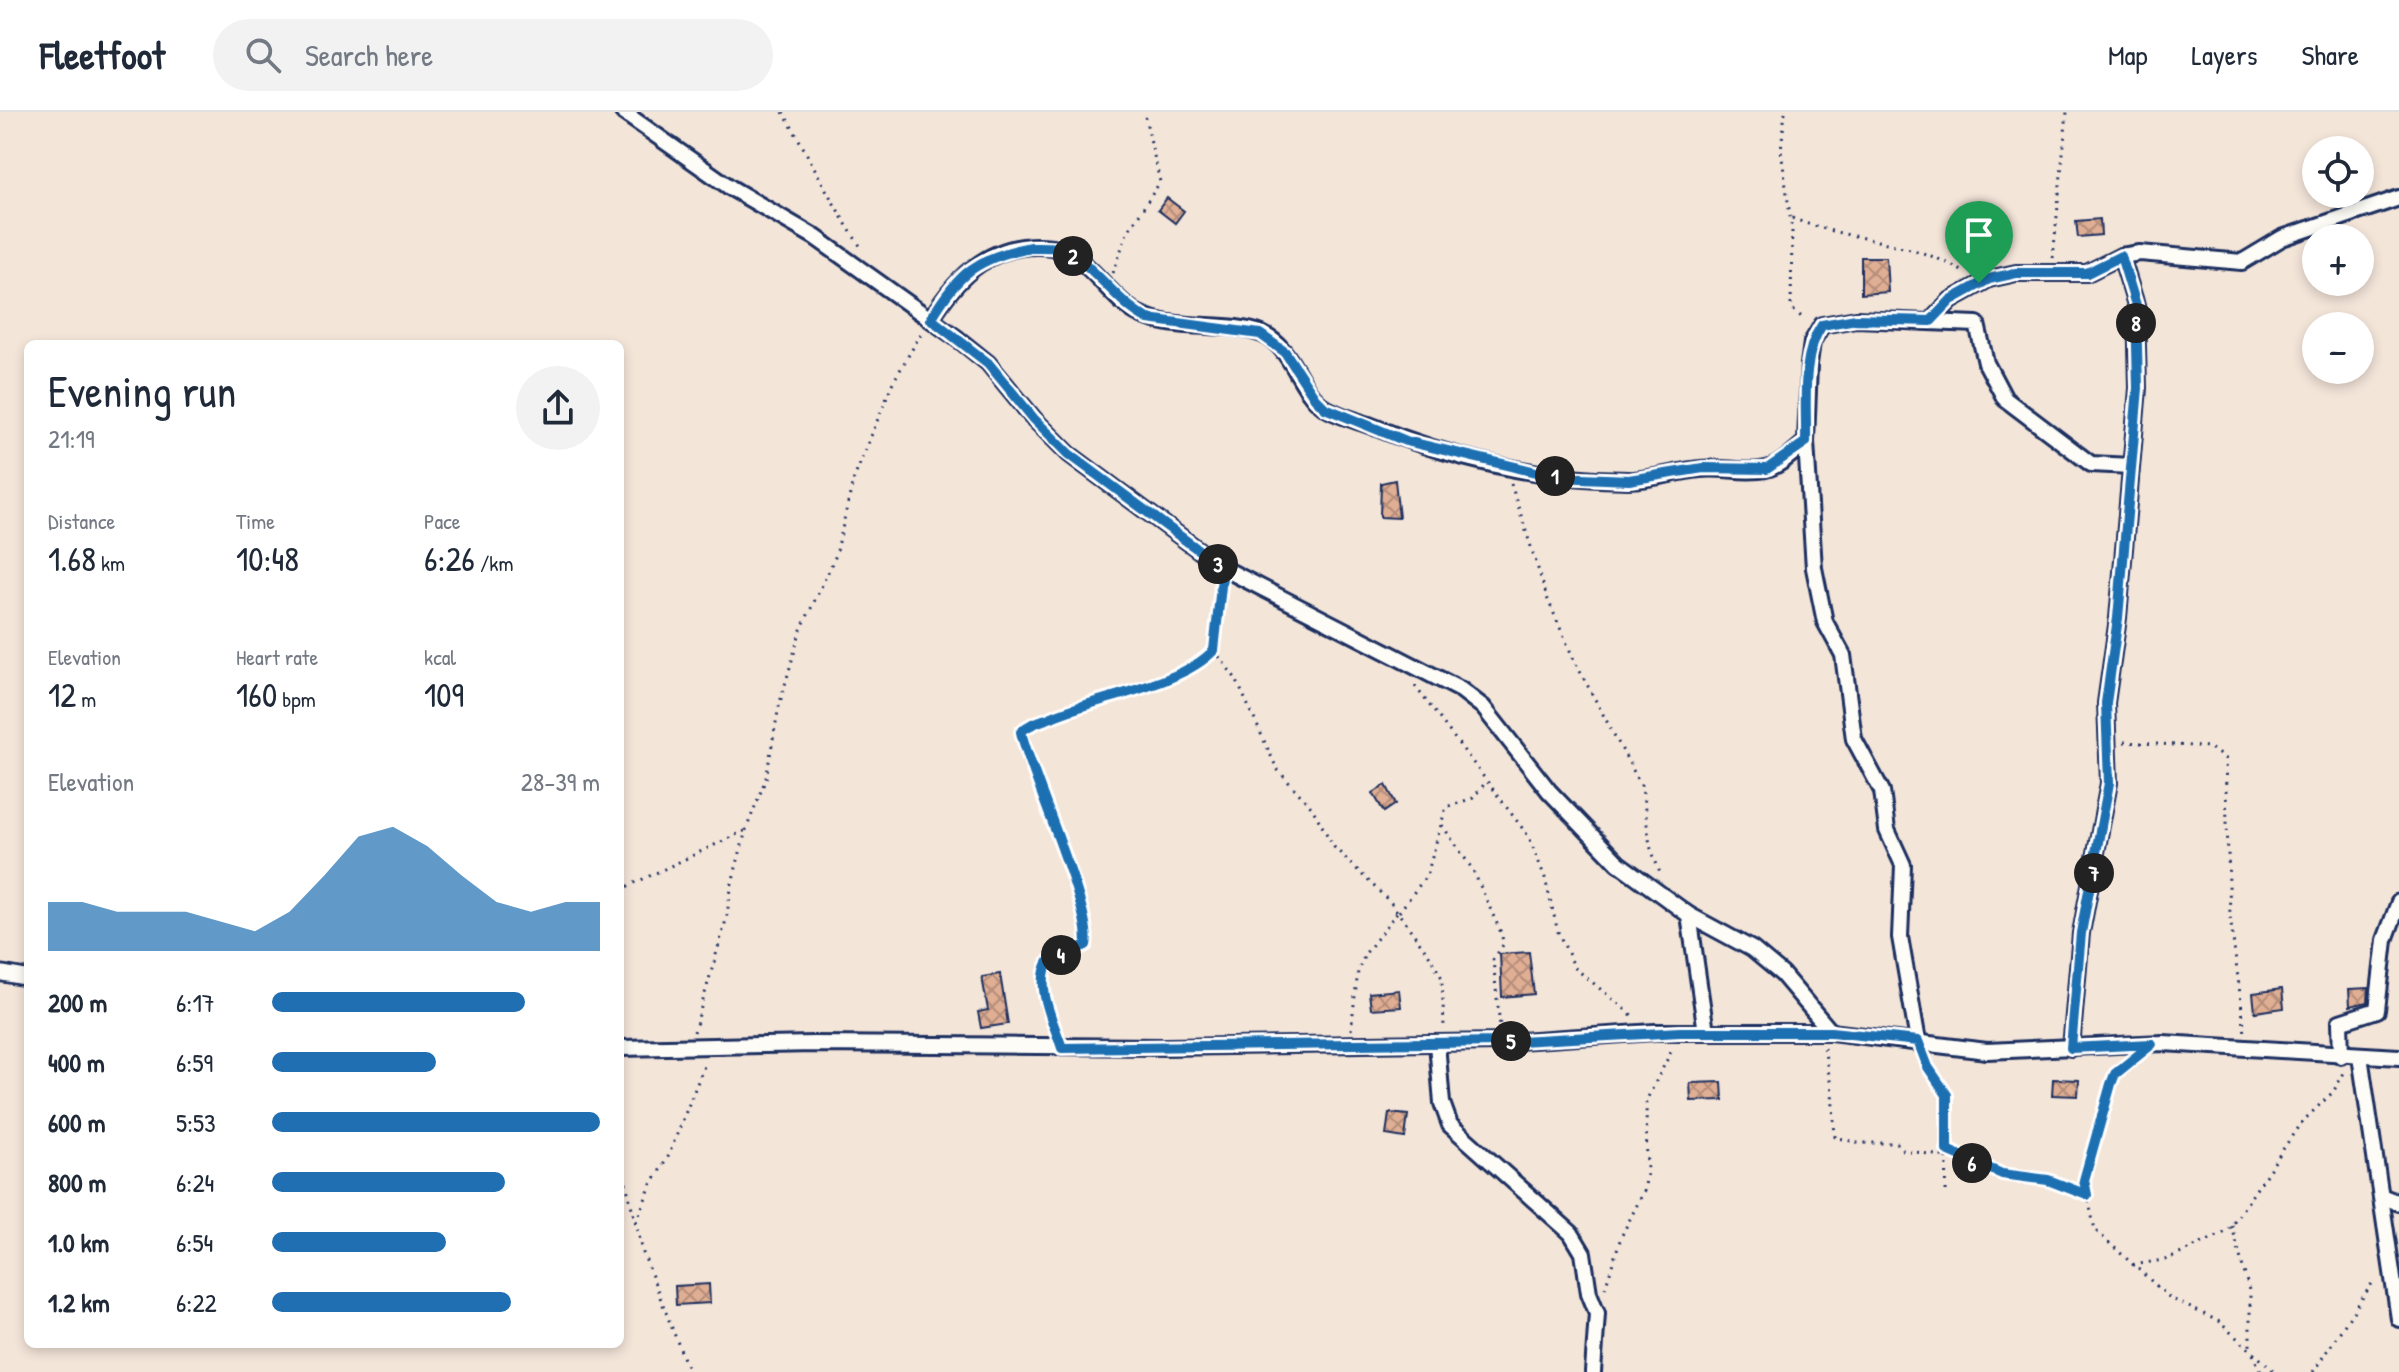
<!DOCTYPE html>
<meta charset="utf-8">
<style>
:root{--surface:#fff;--page:#f2f2f3;--text:#1f2937;--muted:#747a83;--line:#e0e1e3;--accent:#1f6fb2}
body{margin:0;font-family:"Patrick Hand",sans-serif;background:var(--page);color:var(--text);height:100vh;display:flex;flex-direction:column;font-size:30px;white-space:nowrap}
*{box-sizing:border-box;margin:0}
p{font-size:26px;color:var(--muted)}
.icon{flex:none;width:44px;height:44px;fill:none;stroke:currentColor;stroke-width:2;stroke-linecap:round;stroke-linejoin:round}
.map{position:relative;flex:1;overflow:hidden}
.details{position:absolute;left:24px;top:228px;width:600px;height:1008px;display:flex;flex-direction:column;background:var(--surface);border-radius:12px;box-shadow:0 4px 12px #0003}
.details>*{flex:none}
.buttons{position:absolute;left:2302px;top:24px;display:grid;gap:16px}
.buttons a{display:grid;place-items:center;width:72px;height:72px;border-radius:50%;background:var(--surface);box-shadow:0 4px 12px #0003;font-size:40px}
.pin{position:absolute;display:grid;place-items:center;width:68px;height:68px;color:#fff;margin:-82px -34px;border-radius:50% 50% 50% 0;rotate:-45deg;box-shadow:0 0 8px #0007}
.pin .icon{rotate:45deg}
.km{position:absolute;width:40px;height:40px;margin:-20px;border-radius:50%;background:#222;color:#fff;font-size:22px;line-height:40px;text-align:center}
.round{display:grid;place-items:center;flex:none;width:84px;height:84px;border-radius:42px;background:var(--page)}
.overview{display:flex;align-items:center;justify-content:space-between;height:136px;padding:0 24px}
h1{font-size:44px;font-weight:600;line-height:60px}
.stats{display:grid;grid-template-columns:repeat(3,1fr);gap:12px;height:136px;padding:8px 24px}
.stats div{display:grid;align-content:center}
.stats b{font-size:34px;font-weight:600}
.stats small{font-size:22px;font-weight:400}
.stats p{font-size:22px}
.chart{height:224px;padding:16px 24px}
.chart p{display:flex;justify-content:space-between}
.chart svg{width:100%;height:144px;margin-top:8px;fill:var(--accent);opacity:.7}
ul{padding:0 24px;list-style:none;font-size:26px}
li{display:grid;grid-template-columns:128px 96px 1fr;align-items:center;height:60px}
li i{height:20px;border-radius:10px;background:var(--accent)}
header{display:flex;align-items:center;gap:48px;box-sizing:border-box;height:112px;padding:0 40px;background:var(--surface);border-bottom:2px solid var(--line)}
header strong{font-size:38px}
nav{display:flex;gap:44px;margin-inline-start:auto;font-size:28px}
.search{width:560px;height:72px;background:var(--page);display:flex;align-items:center;gap:20px;box-sizing:border-box;padding:0 28px;border-radius:44px;color:var(--muted);font-size:30px}
.map>svg:first-child{display:block}
.building{fill:url(#building-cross-hatch);stroke:#1b2f5e;stroke-width:2}
.lines{fill:none;stroke-linecap:round;stroke-linejoin:round}
.street-casing{stroke:#1b2f5e;stroke-width:20}
.path{stroke:#1b2f5e;stroke-width:3;stroke-dasharray:2 6;stroke-linecap:butt}
.street{stroke:#fdfcf7;stroke-width:14}
.route-casing{stroke:#fff;stroke-width:16}
.route{stroke:#1f6fb2;stroke-width:10}
</style>
<header>
<strong>Fleetfoot</strong>
<div class="search"><svg class="icon" aria-label="search" viewBox="0 0 24 24"><circle cx="10" cy="10" r="6"/><path d="M15 15l6 6"/></svg>Search here</div>
<nav><a>Map</a><a>Layers</a><a>Share</a></nav>
</header>
<div class="map">
<svg width="2399" height="1260" viewBox="0 0 2399 1260">
<defs>
<pattern id="building-cross-hatch" width="8" height="8" patternUnits="userSpaceOnUse" patternTransform="scale(2)"><rect width="8" height="8" fill="#e0ae93"/><path d="M0 0l8 8M0 8l8-8" fill="none" stroke="#b58e7b"/></pattern>
</defs>
<rect width="100%" height="100%" fill="#f4e5d9"/>
<filter id="ink" filterUnits="userSpaceOnUse"><feTurbulence type="fractalNoise" baseFrequency=".0125" numOctaves="2"/><feDisplacementMap in="SourceGraphic" scale="16" xChannelSelector="R" yChannelSelector="G"/><feConvolveMatrix kernelMatrix="1 2 1 2 8 2 1 2 1" color-interpolation-filters="sRGB"/></filter>
<g filter="url(#ink)">
<g class="building">
<polygon points="1167,86 1184,99 1175,111 1158,98"/>
<polygon points="2100,107 2101,123 2078,125 2076,109"/>
<polygon points="1861,145 1886,145 1888,180 1861,182"/>
<polygon points="1395,368 1399,406 1380,405 1381,371"/>
<polygon points="1386,673 1396,692 1384,700 1373,681"/>
<polygon points="1529,840 1534,882 1502,885 1500,842"/>
<polygon points="1000,862 1008,912 981,916 978,900 988,898 982,865"/>
<polygon points="2369,876 2368,890 2350,894 2349,877"/>
<polygon points="2282,877 2284,896 2255,900 2253,881"/>
<polygon points="1399,878 1401,895 1371,897 1369,881"/>
<polygon points="2053,967 2079,968 2078,984 2052,983"/>
<polygon points="1722,970 1723,988 1691,989 1690,971"/>
<polygon points="1389,1001 1408,1003 1405,1026 1386,1023"/>
<polygon points="709,1172 710,1191 676,1193 675,1174"/>
</g>
<g class="lines">
<defs>
<g id="street">
<polyline points="623,0 731,76 815,125 958,227 988,251 1034,307 1069,342 1223,456 1461,578 1483,595 1549,679 1618,751 1689,803 1752,837 1782,862 1831,920"/>
<path d="M931,207C958,162 994,128 1052,135C1086,140 1108,185 1137,201C1175,221 1228,208 1262,222C1294,236 1297,276 1324,295C1336,303 1355,308 1369,313C1449,346 1540,368 1628,368C1652,368 1676,359 1700,357C1722,354 1744,362 1766,357C1781,354 1794,339 1806,330"/>
<polyline points="1931,209 1951,188 1989,167 2016,161 2087,161 2121,144 2140,141 2242,150 2282,126 2399,86"/>
<polyline points="1689,803 1706,920"/>
<polyline points="0,861 28,866"/>
<polyline points="1918,929 1900,825 1903,753 1887,718 1882,679 1854,627 1843,543 1825,510 1814,456 1806,330 1809,252 1812,230 1822,213 1856,207 1977,212 1986,251 2005,287 2091,352 2131,354"/>
<polyline points="1437,931 1442,991 1450,1013 1571,1121 1583,1141 1589,1181 1597,1201 1593,1260"/>
<polyline points="620,936 814,932 1165,935 1502,930 1655,920 1831,920 1987,939 2163,931 2399,945"/>
<polyline points="2071,936 2081,821 2109,671 2106,591 2118,506 2138,276 2136,193 2121,144"/>
<polyline points="2341,944 2340,910 2377,898 2385,828 2399,790"/>
<polyline points="2360,944 2399,1207"/>
<polyline points="2381,1084 2399,1091"/>
</g>
</defs>
<use href="#street" class="street-casing"/>
<g class="path">
<path d="M783,0C811,46 832,94 863,138"/>
<polyline points="1785,0 1781,38 1792,119 1791,196 1805,208"/>
<path d="M1792,106C1849,130 1915,127 1966,162"/>
<polyline points="2053,146 2067,0"/>
<polyline points="1113,161 1127,121 1160,70 1144,0"/>
<polyline points="1511,372 1548,488 1575,550 1642,675 1650,734 1660,761"/>
<polyline points="1214,538 1236,567 1277,657 1312,696 1334,735 1391,791 1429,843 1442,866 1444,915"/>
<polyline points="1415,574 1529,725 1545,766 1558,820 1575,856 1633,904"/>
<polyline points="2124,630 2209,635 2225,647 2230,804 2245,921"/>
<polyline points="1442,713 1473,758 1502,823 1503,833 1493,848 1500,914"/>
<polyline points="620,778 746,718"/>
<polyline points="1399,800 1427,763 1446,695 1473,686 1486,670"/>
<path d="M1056,917C1049,896 1037,869 1049,849L1086,833C1095,802 1031,663 1021,620C1030,611 1043,609 1054,604C1099,585 1183,573 1214,538L1221,471"/>
<polyline points="1351,918 1358,859 1365,842 1398,799"/>
<polyline points="694,920 726,808 732,771 746,718 766,666 779,594 800,520 836,443 853,369 892,272 922,220"/>
<polyline points="1824,936 1832,979 1835,1025 1858,1031 1897,1031 1903,1038 1947,1045"/>
<polyline points="1925,947 1949,992 1946,1080"/>
<polyline points="2131,950 2115,962 2111,972 2099,1023 2084,1068 2095,1118 2170,1186 2218,1209 2275,1260"/>
<polyline points="1947,1038 2002,1062 2048,1068 2087,1083"/>
<polyline points="620,1047 643,1141 689,1260"/>
<polyline points="636,1110 651,1073 668,1045 706,949"/>
<polyline points="2232,1114 2250,1182 2250,1235"/>
<polyline points="2133,1153 2169,1147 2228,1119 2300,1012 2333,980 2344,961"/>
<polyline points="1605,1176 1621,1125 1644,1079 1647,1062 1646,989 1672,938"/>
<polyline points="2253,1242 2261,1260"/>
<polyline points="2313,1260 2375,1167"/>
</g>
<use href="#street" class="street"/>
</g>
</g>
<g class="lines" filter="url(#ink)">
<defs>
<path id="route" d="M1031,135C1044,135 1058,134 1069,140C1098,158 1116,190 1148,207L1260,222L1285,240L1315,286L1325,296L1406,329L1557,365L1629,368L1703,356L1767,357L1806,330C1807,293 1800,245 1822,213L1856,207L1931,209L1951,188L1989,167L2016,161H2087L2121,144L2136,193L2138,276L2118,506L2106,591L2109,671L2081,821L2071,936L2152,932L2115,962L2111,972L2084,1068L2087,1083L2048,1068L2002,1062L1947,1038V983L1928,955L1918,929L1831,920H1680L1502,930L1062,936C1054,911 1034,874 1049,849L1086,833C1094,802 1031,663 1021,620C1029,611 1043,609 1054,604C1099,585 1182,573 1214,538L1223,456L1069,342L1034,307L988,251L931,207C958,161 978,145 1031,135Z"/>
</defs>
<use href="#route" class="route-casing"/>
<use href="#route" class="route"/>
</g>
</svg>
<div class="buttons">
<a><svg class="icon" aria-label="locate" viewBox="0 0 24 24"><circle cx="12" cy="12" r="6"/><path d="M12 2v4M12 18v4M2 12h4M18 12h4"/></svg></a>
<a>+</a>
<a>−</a>
</div>
<div class="pin" style="left:1979px;top:171px;background:#1e9e55"><svg class="icon" aria-label="arrive" viewBox="0 0 24 24"><path d="M6 21V4h12l-3 4 3 4H6"/></svg></div>
<b class="km" style="left:1555px;top:364px">1</b>
<b class="km" style="left:1073px;top:144px">2</b>
<b class="km" style="left:1218px;top:452px">3</b>
<b class="km" style="left:1061px;top:843px">4</b>
<b class="km" style="left:1511px;top:929px">5</b>
<b class="km" style="left:1972px;top:1051px">6</b>
<b class="km" style="left:2094px;top:761px">7</b>
<b class="km" style="left:2136px;top:211px">8</b>
<section class="details">
<div class="overview"><div><h1>Evening run</h1><p>21:19</p></div><a class="round"><svg class="icon" aria-label="share" viewBox="0 0 24 24"><path d="M12 15V3M7 8l5-5 5 5M5 13v7h14v-7"/></svg></a></div>
<div class="stats">
<div><p>Distance</p><b>1.68<small> km</small></b></div>
<div><p>Time</p><b>10:48</b></div>
<div><p>Pace</p><b>6:26<small> /km</small></b></div>
</div>
<div class="stats">
<div><p>Elevation</p><b>12<small> m</small></b></div>
<div><p>Heart rate</p><b>160<small> bpm</small></b></div>
<div><p>kcal</p><b>109</b></div>
</div>
<div class="chart"><p><span>Elevation</span>28–39 m</p>
<svg viewBox="0 0 160 44" preserveAspectRatio="none"><path d="M0 44V29L10 29L20 32L30 32L40 32L50 35L60 38L70 32L80 21L90 9L100 6L110 12L120 21L130 29L140 32L150 29L160 29V44z"/></svg>
</div>
<ul>
<li><b>200 m</b>6:17<i style="width:77%"></i></li>
<li><b>400 m</b>6:59<i style="width:50%"></i></li>
<li><b>600 m</b>5:53<i style="width:100%"></i></li>
<li><b>800 m</b>6:24<i style="width:71%"></i></li>
<li><b>1.0 km</b>6:54<i style="width:53%"></i></li>
<li><b>1.2 km</b>6:22<i style="width:73%"></i></li>
</ul>
</section>
</div>
